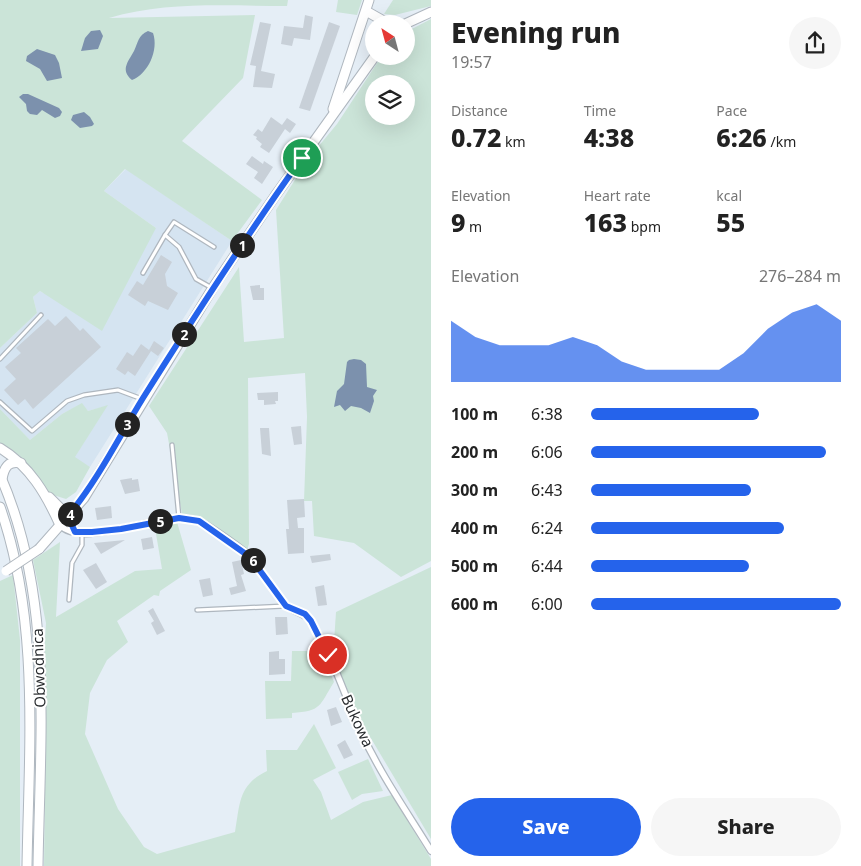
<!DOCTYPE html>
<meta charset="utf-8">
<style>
:root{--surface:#fff;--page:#f6f6f6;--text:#222;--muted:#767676;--accent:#2563eb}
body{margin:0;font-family:"Noto Sans",sans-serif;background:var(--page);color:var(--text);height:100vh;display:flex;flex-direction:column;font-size:19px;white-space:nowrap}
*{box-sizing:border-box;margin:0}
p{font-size:16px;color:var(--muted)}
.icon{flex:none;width:28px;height:28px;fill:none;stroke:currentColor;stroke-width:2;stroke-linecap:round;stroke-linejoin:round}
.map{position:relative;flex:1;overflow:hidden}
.sheet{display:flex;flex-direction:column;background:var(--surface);width:430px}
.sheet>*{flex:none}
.needle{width:32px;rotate:324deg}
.controls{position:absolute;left:365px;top:15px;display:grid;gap:10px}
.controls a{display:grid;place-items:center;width:50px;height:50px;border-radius:50%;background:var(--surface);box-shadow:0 5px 20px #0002;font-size:25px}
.pin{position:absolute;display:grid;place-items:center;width:42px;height:42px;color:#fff;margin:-21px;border:2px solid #fff;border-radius:50%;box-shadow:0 1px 5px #0007}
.km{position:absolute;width:25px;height:25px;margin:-12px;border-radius:50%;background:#222;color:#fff;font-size:14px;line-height:25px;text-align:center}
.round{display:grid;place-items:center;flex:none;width:52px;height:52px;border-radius:26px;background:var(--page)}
.summary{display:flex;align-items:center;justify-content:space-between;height:85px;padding:0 20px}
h1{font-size:28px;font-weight:800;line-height:38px}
.metrics{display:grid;grid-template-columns:repeat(3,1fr);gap:8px;height:85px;padding:5px 20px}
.metrics div{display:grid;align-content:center}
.metrics b{font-size:25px;font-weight:800}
.metrics small{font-size:14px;font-weight:400}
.metrics p{font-size:14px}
.chart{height:140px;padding:10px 20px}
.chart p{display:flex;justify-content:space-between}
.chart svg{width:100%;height:90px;margin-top:5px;fill:var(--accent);opacity:.7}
.primary-button{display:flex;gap:10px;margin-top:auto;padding:10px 20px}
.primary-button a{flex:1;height:58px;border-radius:30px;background:var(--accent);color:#fff;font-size:20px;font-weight:800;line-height:58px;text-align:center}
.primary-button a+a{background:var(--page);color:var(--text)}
ul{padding:0 20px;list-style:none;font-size:16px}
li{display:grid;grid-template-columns:80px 60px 1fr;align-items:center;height:38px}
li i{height:12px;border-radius:6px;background:var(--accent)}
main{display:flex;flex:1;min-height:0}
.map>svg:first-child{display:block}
.built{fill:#d5e4f1}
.green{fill:#cbe4d8;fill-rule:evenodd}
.water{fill:#7c91ad}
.building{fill:#c8d0d8}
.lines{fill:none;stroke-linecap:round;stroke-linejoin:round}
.lane-casing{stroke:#afb7bf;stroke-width:5.5}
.street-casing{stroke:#afb7bf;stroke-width:8}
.secondary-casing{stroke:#afb7bf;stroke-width:11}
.primary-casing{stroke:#afb7bf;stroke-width:11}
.lane{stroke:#fff;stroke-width:3}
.street{stroke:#fff;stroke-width:5.5}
.secondary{stroke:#fff;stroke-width:9}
.primary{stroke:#fff;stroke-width:9}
.secondary-bridge-casing{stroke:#afb7bf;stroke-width:11;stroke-linecap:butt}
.secondary-bridge{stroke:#fff;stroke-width:9}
.route-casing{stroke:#fff;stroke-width:10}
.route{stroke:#2563eb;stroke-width:6}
.labels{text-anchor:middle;stroke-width:4;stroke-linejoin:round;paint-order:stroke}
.street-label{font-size:15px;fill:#292c2f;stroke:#fff}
</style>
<main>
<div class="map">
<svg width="431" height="866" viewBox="0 0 431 866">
<rect width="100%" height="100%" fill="#e5eef6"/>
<polygon class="built" points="126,169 232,241 90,467 74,458 107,406 88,411 82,404 62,414 30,440 0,409 0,348 37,313 33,297 40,291 43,293 156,228 104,191"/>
<g class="green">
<path d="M0,0H288L287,6C227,6 167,1 109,18L255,15L243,78L182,141L262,200L232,241L125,169L104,191L156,228L102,331L40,291L33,297L37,313L0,348Z"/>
<polygon points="338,0 362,0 357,15 336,12"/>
<polygon points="393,0 431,0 431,6 395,15 384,14"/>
<path d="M431,19V561L401,577L354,543L314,536L312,501H304L307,417L305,373L248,378L249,544L247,550L204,519L182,514L167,433L149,406L239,267L244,342L284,338L276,210L308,159L337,124L381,57L406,56V32ZM374,84H406V116H374Z"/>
<polygon points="82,403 88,411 108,405 75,457 90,467 76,492 66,499 50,494 20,456 0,443 0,409 30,440 62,414"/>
<path d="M177,522L191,570L160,591L159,596L154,595L117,621L128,642L107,660L90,693L85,734L118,809L144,847L157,854L235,832C240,804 238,785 267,771L266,750H297L314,724L336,768L313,780L321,792L331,820L363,802L392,795L431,859V866H44L46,719L44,660L46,623L33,560L60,542L56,617L135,571L162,569L155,528Z"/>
<polygon points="431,567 431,839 363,725 333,657 336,612"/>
<polygon points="13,575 20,640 20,866 0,866 0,581"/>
<path d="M292,651H321L334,682C319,706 322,711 292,713V718L266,719L265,681H291Z"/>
<polygon points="368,759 383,791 362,794 352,800 338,772"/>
</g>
<g class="water">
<polygon points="100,30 103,36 98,49 81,51 85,38 91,31"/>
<path d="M148,31L153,33C159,50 148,74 132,80C120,70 128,62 134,51C138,43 138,35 148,31Z"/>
<polygon points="37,49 55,55 59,63 62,78 47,81 40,69 26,61 27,56"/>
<polygon points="23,94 28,94 59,108 62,112 60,116 55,118 42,110 37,115 30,114 27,111 26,104 19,97"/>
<polygon points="84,112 90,117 94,124 92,126 80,128 71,120 73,115"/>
<polygon points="354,359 361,360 366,364 367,387 377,390 373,396 374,401 370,413 361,408 351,406 345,411 340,405 334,407 337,391 344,384 347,362 349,360"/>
</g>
<g class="building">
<polygon points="305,15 313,17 310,40 294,38 292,46 281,44 284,26 303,28"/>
<polygon points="260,22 271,24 261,71 275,74 272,88 253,87 256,66 250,65"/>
<polygon points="329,22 340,26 310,111 299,108"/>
<polygon points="271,117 282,125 287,118 296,124 290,133 285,129 269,153 260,147 262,144 256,139 257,137 253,135 258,129 262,132"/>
<polygon points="252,156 263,164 264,161 273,167 262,184 254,178 258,172 246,164"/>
<polygon points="161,255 172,262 165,274 167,286 178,293 168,310 148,301 145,306 128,295 137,281 143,285"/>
<polygon points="260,285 260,288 264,288 264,300 253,300 250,286"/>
<polygon points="66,316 80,331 83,328 101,347 33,409 25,399 18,405 4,390 16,379 5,367 21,353 16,348 48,319 55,326"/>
<polygon points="154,341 164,348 158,356 151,351 135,376 128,371 125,375 116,369 127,352 133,356 141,344 149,350"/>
<polygon points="278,392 278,401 275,401 276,404 264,405 264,400 258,400 257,393"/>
<polygon points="301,426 302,444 294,445 291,427"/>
<polygon points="260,428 269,428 271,456 262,454"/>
<polygon points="132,478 132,480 138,479 140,491 125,494 120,480"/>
<polygon points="304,499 305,517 297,518 298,528 304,528 304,553 288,554 286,529 289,529 287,500"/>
<polygon points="111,506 112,518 97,520 95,508"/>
<polygon points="152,537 154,548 143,550 141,539"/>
<polygon points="125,540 101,554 94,543"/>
<polygon points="330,554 331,560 312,563 310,556"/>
<polygon points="241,560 244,574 241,575 246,591 231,595 229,588 237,586 232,562"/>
<polygon points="96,563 107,582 96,589 83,570"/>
<polygon points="210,578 213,595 203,597 199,580"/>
<polygon points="324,585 327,605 318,606 315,587"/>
<polygon points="153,608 165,631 157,635 151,623 154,621 148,611"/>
<polygon points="275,617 287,617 288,634 276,635"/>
<polygon points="279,651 279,659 285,659 285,674 269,675 269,652"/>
<polygon points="336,707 342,722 331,726 327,710"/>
<polygon points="345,740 353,755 344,759 337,745"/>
</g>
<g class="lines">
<defs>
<g id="lane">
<polyline points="165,235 174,222 214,247"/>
<polyline points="143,273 165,235 179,247 196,279 212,288"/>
<polyline points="0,359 41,315"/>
<polyline points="0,402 32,431 67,401 84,395 118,390 142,399"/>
<polyline points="172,445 179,518"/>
<polyline points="69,600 72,563 82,545 82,533"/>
<polyline points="197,610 285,606"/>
</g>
<g id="street">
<polyline points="68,516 75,532"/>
<path d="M60,525C84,551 167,507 199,521C210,526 244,550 252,558C264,573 272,591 285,604C293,613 306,612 312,623C333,657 345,697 362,734C381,775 407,812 431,851"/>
</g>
<g id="secondary">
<polyline points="366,11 389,24"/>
<polyline points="405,24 431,12"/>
<polyline points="333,109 369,0"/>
<polyline points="39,549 84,498 214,286 275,196 375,56"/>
</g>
<g id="primary">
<path d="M0,448C30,466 46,494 60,525"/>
<path d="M0,475C54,597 40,736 38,866"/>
<path d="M2,479C4,468 8,460 21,463"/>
<polyline points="49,497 68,516"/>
<path d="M0,507C40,621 29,747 27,866"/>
</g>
</defs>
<use href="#lane" class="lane-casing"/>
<use href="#street" class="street-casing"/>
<use href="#secondary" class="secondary-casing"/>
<use href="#primary" class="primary-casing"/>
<use href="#lane" class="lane"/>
<use href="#street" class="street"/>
<use href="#secondary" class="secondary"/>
<use href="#primary" class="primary"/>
<defs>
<polyline id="secondary-bridge" points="6,571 39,549"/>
</defs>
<use href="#secondary-bridge" class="secondary-bridge-casing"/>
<use href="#secondary-bridge" class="secondary-bridge"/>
</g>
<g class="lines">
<defs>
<path id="route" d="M302,158C246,236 194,317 143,398C119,437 98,480 68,516L75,532H92L121,529L179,518L199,521L250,557L286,606L305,614L311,621L328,655"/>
</defs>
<use href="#route" class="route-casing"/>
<use href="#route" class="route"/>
</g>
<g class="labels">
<g class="street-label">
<text transform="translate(39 668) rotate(-92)" y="5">Obwodnica</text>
<text transform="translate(357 721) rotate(65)" y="5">Bukowa</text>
</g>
</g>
</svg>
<div class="controls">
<a><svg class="needle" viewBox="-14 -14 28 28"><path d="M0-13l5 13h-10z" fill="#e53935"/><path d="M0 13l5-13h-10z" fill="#767676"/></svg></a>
<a><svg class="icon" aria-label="layers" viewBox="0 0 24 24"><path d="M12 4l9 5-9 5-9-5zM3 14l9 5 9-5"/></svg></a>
</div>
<div class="pin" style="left:302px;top:158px;background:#1e9e55"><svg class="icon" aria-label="arrive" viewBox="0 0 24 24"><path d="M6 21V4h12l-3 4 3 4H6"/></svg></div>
<div class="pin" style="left:328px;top:655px;background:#d93025"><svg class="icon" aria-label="check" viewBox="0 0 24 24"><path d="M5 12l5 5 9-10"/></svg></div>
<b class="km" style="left:242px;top:245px">1</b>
<b class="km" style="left:184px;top:334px">2</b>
<b class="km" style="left:127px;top:424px">3</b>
<b class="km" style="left:70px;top:514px">4</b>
<b class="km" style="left:160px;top:521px">5</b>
<b class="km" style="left:253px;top:560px">6</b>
</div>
<section class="sheet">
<div class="summary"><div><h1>Evening run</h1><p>19:57</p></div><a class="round"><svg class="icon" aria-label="share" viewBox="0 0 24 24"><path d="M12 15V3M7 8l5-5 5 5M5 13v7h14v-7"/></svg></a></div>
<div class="metrics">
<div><p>Distance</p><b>0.72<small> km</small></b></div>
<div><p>Time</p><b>4:38</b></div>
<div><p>Pace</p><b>6:26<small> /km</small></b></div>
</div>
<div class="metrics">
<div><p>Elevation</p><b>9<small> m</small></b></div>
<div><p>Heart rate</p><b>163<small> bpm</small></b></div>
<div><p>kcal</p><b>55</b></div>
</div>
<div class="chart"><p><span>Elevation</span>276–284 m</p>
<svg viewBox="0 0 160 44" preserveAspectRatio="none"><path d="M0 44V14L10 22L20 26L30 26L40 26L50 22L60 26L70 34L80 38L90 38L100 38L110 38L120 30L130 18L140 10L150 6L160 14V44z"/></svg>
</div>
<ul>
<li><b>100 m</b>6:38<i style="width:67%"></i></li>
<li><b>200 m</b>6:06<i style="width:94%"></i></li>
<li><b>300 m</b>6:43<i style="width:64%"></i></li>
<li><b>400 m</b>6:24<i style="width:77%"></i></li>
<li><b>500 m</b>6:44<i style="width:63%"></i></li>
<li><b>600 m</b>6:00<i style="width:100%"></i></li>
</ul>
<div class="primary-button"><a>Save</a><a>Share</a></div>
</section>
</main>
